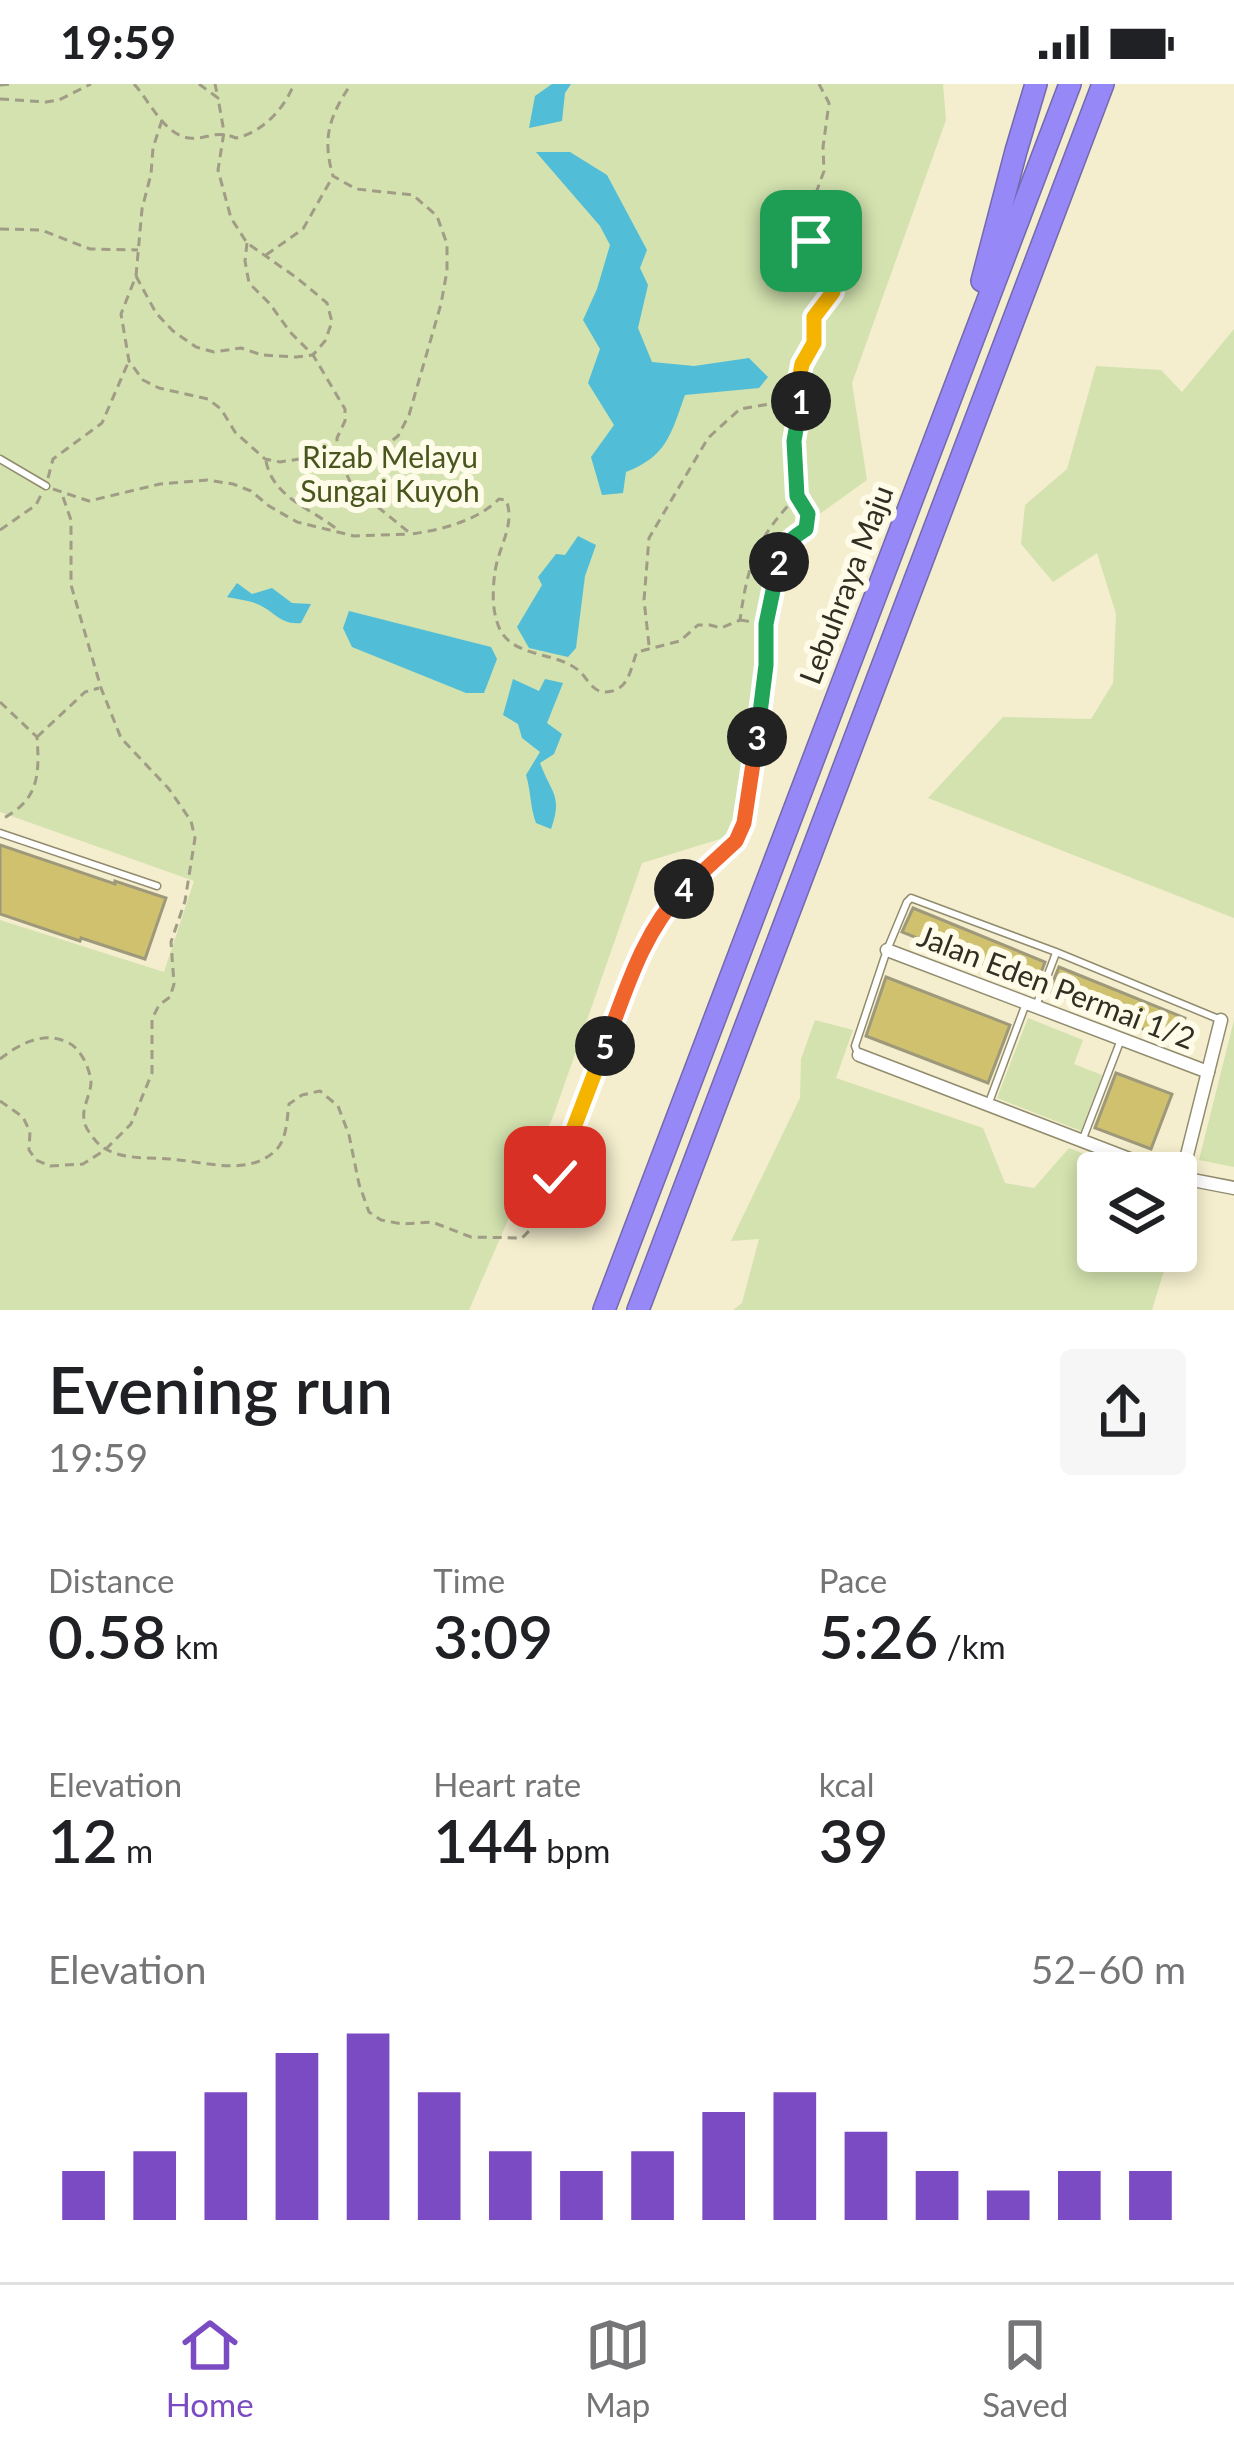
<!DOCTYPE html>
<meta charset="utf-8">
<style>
:root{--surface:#fff;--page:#f6f6f6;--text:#202124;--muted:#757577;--line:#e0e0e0;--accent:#7b4bc3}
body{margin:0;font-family:Lato,sans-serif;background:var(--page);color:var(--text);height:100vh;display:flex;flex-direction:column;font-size:45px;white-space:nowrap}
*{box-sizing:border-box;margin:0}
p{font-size:39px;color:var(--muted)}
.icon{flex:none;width:66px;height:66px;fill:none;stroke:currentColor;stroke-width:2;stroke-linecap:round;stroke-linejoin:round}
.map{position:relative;height:1226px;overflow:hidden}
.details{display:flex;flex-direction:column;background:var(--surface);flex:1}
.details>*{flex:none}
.tools{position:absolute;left:1077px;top:1068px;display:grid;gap:24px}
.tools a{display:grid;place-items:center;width:120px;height:120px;border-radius:12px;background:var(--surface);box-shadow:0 6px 18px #0003;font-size:60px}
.pin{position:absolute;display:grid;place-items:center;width:102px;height:102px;color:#fff;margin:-51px;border-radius:24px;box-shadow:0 6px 18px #0006}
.km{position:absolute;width:60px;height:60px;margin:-30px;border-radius:50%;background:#222;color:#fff;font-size:33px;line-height:60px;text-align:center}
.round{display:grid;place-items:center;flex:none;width:126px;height:126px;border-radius:12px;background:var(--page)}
.head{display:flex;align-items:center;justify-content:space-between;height:204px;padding:0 48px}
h1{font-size:66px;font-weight:600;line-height:90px}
.stats{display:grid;grid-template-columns:repeat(3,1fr);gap:18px;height:204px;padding:12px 48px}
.stats div{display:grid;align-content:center}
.stats b{font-size:60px;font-weight:600}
.stats small{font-size:33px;font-weight:400}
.stats p{font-size:33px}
.chart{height:336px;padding:24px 48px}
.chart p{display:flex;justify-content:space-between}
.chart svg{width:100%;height:216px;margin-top:12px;stroke:var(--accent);stroke-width:6}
.status{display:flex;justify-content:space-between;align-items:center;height:84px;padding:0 60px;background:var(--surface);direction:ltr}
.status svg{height:33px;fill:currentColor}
.tab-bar{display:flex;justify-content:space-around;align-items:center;height:168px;border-top:3px solid var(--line);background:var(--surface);font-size:33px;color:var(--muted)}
.tab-bar a{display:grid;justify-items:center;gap:6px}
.tab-bar .selected{color:var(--accent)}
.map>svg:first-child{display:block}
.green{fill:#d3e2af}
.water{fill:#51bdd7}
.building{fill:#d0c16f;stroke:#9f997b;stroke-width:3}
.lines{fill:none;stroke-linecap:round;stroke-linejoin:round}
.service-casing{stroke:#918c6e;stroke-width:9}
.minor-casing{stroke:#918c6e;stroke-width:15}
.motorway-casing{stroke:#7369ad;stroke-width:24}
.path{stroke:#a19c85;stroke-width:3;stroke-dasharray:9 6;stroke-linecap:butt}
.service{stroke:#fff;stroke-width:6}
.minor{stroke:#fff;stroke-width:12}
.motorway{stroke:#9688f7;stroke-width:21}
.split-1-casing{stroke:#fff;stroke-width:24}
.split-2-casing{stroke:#fff;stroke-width:24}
.split-3-casing{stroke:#fff;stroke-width:24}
.split-4-casing{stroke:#fff;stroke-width:24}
.split-5-casing{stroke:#fff;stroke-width:24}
.split-6-casing{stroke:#fff;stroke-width:24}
.split-1{stroke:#f5b400;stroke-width:15}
.split-2{stroke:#22a559;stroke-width:15}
.split-3{stroke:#22a559;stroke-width:15}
.split-4{stroke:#f0652b;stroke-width:15}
.split-5{stroke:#f0652b;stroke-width:15}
.split-6{stroke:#f5b400;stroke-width:15}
.labels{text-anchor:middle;stroke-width:12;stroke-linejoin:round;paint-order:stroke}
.park-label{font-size:30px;fill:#48551d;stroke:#fefbe8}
.street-label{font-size:30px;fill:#312f23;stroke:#fefbe8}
</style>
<div class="status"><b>19:59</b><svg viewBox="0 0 49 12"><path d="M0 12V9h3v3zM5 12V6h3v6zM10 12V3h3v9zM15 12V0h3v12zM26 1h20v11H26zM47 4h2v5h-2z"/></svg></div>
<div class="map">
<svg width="1234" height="1226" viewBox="0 0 1234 1226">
<rect width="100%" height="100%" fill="#f4eece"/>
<g class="green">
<polygon points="0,0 943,0 946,36 852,299 867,396 775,462 733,751 642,779 554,1030 469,1226 0,1226 0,836 164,888 194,797 0,728"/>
<polygon points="1234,245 1234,834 928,714 1003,633 1091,635 1113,599 1116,530 1097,469 1053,498 1021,460 1025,421 1067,385 1096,282 1161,286 1182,308"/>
<polygon points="1028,934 1083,956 1074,980 1102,991 1081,1047 997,1014"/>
<polygon points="815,936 853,946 836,994 983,1044 1005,1099 1034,1104 1069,1064 1133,1089 1098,1089 1098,1167 1170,1167 1152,1226 733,1226 742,1219 759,1155 731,1157 800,1014 801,975"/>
<polygon points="1234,936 1234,1083 1199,1076"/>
</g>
<g class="water">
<polygon points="552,0 571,0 565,9 562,37 529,44 535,12"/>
<path d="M536,68H570L607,91L647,166L640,184L648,201L638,244L652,278L694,282L749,274L768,293L759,304L685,311C671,350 667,372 626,388L623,409L602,411L591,373L614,341L588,299L600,265L583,236L597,205L610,161L600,142Z"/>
<polygon points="578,452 596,461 585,492 576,564 568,573 529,564 517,543 542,501 538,493 556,470 565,471"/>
<path d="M237,499L252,510L272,504L292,519L311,520L301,539C279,541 275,527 257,520C248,516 236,515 227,513Z"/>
<polygon points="349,527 491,563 497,575 484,609 466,609 352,563 343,544"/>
<path d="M513,595L539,607L545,595L563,599L547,639L562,650L554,670L540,679C551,709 563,711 551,745L536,739C530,723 531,707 526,691L540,668L522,654L518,640L503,631Z"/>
</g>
<g class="building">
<polygon points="0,761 115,800 115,797 166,814 145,875 81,854 80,857 0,830"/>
<polygon points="913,824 1045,878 1036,902 902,848"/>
<polygon points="1059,883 1185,934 1176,958 1049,908"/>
<polygon points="886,893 1010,941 988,999 866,952"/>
<polygon points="1116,989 1172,1010 1151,1065 1095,1044"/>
</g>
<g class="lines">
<defs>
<g id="service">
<polyline points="0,375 46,402"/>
<polyline points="0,749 157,802"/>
<polyline points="1036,922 1056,869"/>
<polyline points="858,970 855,962 887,866 907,818 911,814 1056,868 1221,936"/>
<polyline points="988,1021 1025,922"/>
<polyline points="1082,1057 1120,958"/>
</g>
<g id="minor">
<polyline points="887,866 1208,988"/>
<polyline points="859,971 1166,1089"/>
<polyline points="1177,1093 1234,1104"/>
<polyline points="1181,1095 1221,936"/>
</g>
<g id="motorway">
<polyline points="982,197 1016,67 1036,0"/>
<polyline points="604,1226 1070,0"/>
<polyline points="638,1226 1103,0"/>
</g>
</defs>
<use href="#service" class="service-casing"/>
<use href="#minor" class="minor-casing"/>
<use href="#motorway" class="motorway-casing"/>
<g class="path">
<path d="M134,0C149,16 164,51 189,54C207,56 215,45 236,54C263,48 284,25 294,0"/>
<polyline points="199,0 218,14 215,0"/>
<polyline points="0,1 13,0"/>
<polyline points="0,15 46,18 59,16 91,0"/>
<path d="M162,36L153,64L151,90L142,125L136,192L121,230L129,277L143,296L159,304L208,315L221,325L235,348L265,375L280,378L337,369H365L384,363L398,352L409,331L441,220L447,187V160L437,132L413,111L356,105L333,92C322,54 329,33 351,0"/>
<polyline points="0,145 41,146 90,165 138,166"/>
<path d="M247,159L245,177L249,199L270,220L290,248L313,271L345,325V337L337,354V369L352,402L411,450C441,446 477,437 499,415L506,416C516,440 498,464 495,488C493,501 492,521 496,534C505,576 552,565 578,586C588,594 591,608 606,608C630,607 630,584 637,568L680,557L698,541H710L721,544L740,536C748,478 757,454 797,412L794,357L802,323L798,301L802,280L814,259V233L833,208L831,192L818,179L811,157L819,123L816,109L824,87L823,63L829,19L819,0"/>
<polyline points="266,171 303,145 332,94"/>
<polyline points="136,192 156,229 173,247 196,263 214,268 241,264 262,271 296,273 313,271 325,257 332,238 327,219 297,194 247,159 231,134 218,86 224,48 218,14"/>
<path d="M266,377C273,414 311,424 338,446"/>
<polyline points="48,394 53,375 102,339 128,279"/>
<polyline points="53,405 89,417 160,400 207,396 233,400 251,407 269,422 297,438 354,452 410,450"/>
<polyline points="0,446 36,421 42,409"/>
<polyline points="740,536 766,540 780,469 788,458 806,445 808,430 798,413"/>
<polyline points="649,561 644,516 649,454 708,354 740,325 775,319 798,301"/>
<path d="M0,618L37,653C40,693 38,717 0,736"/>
<polyline points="37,653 85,608 99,604"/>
<path d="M0,975C19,960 44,946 69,959C81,965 90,985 91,998C91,1010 82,1023 84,1035C84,1041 88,1047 92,1052C108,1077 143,1073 169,1075C204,1077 249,1094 277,1065C287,1054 287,1034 289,1020L302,1011L320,1007L338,1022L349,1051L359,1100L369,1128L381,1136L402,1140L432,1138L471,1153L522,1154L539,1137L633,886L654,841L706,782L736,757L744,739L766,581V540"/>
<polyline points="0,1017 23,1033 30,1048 29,1066 36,1076 50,1082 83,1080 105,1066 131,1040 152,989 152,935 159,921 170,913 174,900 171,858 185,817 195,754 191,737 169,705 121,654 101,604 71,501 71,436 62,410"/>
</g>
<use href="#service" class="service"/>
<use href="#minor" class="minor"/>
<use href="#motorway" class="motorway"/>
</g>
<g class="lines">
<defs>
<polyline id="split-1" points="801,317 798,301 802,280 814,259 814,233 833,208 831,192 818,179 811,157"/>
<path id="split-2" d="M779,478C781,461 793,454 806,445L808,430L797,412L794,357L801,317"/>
<polyline id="split-3" points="757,653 766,581 766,540 779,478"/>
<polyline id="split-4" points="684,805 736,757 744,739 757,653"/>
<path id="split-5" d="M605,962C626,906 642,849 684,805"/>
<polyline id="split-6" points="555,1093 605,962"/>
</defs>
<use href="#split-1" class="split-1-casing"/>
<use href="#split-2" class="split-2-casing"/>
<use href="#split-3" class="split-3-casing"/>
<use href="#split-4" class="split-4-casing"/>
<use href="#split-5" class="split-5-casing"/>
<use href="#split-6" class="split-6-casing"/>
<use href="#split-1" class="split-1"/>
<use href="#split-2" class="split-2"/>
<use href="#split-3" class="split-3"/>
<use href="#split-4" class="split-4"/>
<use href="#split-5" class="split-5"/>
<use href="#split-6" class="split-6"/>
</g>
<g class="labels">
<g class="park-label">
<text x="390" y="384">Rizab Melayu<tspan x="390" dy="34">Sungai Kuyoh</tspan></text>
</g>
<g class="street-label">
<text transform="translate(847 501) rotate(-69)" y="10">Lebuhraya Maju</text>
<text transform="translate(1056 904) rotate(21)" y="10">Jalan Eden Permai 1/2</text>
</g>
</g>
</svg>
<div class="tools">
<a><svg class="icon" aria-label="layers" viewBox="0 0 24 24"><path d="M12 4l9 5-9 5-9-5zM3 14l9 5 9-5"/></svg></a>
</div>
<div class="pin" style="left:811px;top:157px;background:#1e9e55"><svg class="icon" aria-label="arrive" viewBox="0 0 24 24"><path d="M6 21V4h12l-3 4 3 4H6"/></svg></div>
<div class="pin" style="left:555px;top:1093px;background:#d93025"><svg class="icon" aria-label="check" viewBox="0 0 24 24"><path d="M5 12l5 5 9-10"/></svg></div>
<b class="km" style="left:801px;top:317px">1</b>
<b class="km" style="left:779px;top:478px">2</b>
<b class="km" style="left:757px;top:653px">3</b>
<b class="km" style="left:684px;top:805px">4</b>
<b class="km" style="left:605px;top:962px">5</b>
</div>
<section class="details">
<div class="head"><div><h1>Evening run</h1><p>19:59</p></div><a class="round"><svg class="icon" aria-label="share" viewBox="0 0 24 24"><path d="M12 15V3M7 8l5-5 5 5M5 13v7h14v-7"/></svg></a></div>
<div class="stats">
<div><p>Distance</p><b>0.58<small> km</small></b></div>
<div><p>Time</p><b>3:09</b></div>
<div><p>Pace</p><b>5:26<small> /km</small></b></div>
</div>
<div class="stats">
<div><p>Elevation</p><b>12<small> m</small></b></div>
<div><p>Heart rate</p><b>144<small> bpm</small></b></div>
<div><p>kcal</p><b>39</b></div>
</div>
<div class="chart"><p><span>Elevation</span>52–60 m</p>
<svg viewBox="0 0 160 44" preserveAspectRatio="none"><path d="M5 44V34M15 44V30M25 44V18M35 44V10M45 44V6M55 44V18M65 44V30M75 44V34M85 44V30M95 44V22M105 44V18M115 44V26M125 44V34M135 44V38M145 44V34M155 44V34"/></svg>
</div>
</section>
<nav class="tab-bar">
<a class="selected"><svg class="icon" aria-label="home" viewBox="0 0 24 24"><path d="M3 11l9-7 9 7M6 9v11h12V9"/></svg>Home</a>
<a><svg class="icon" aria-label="map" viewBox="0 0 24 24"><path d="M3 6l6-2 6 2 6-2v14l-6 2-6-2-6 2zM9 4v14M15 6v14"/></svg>Map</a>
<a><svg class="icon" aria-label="saved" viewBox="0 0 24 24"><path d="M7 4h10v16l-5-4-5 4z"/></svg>Saved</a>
</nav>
